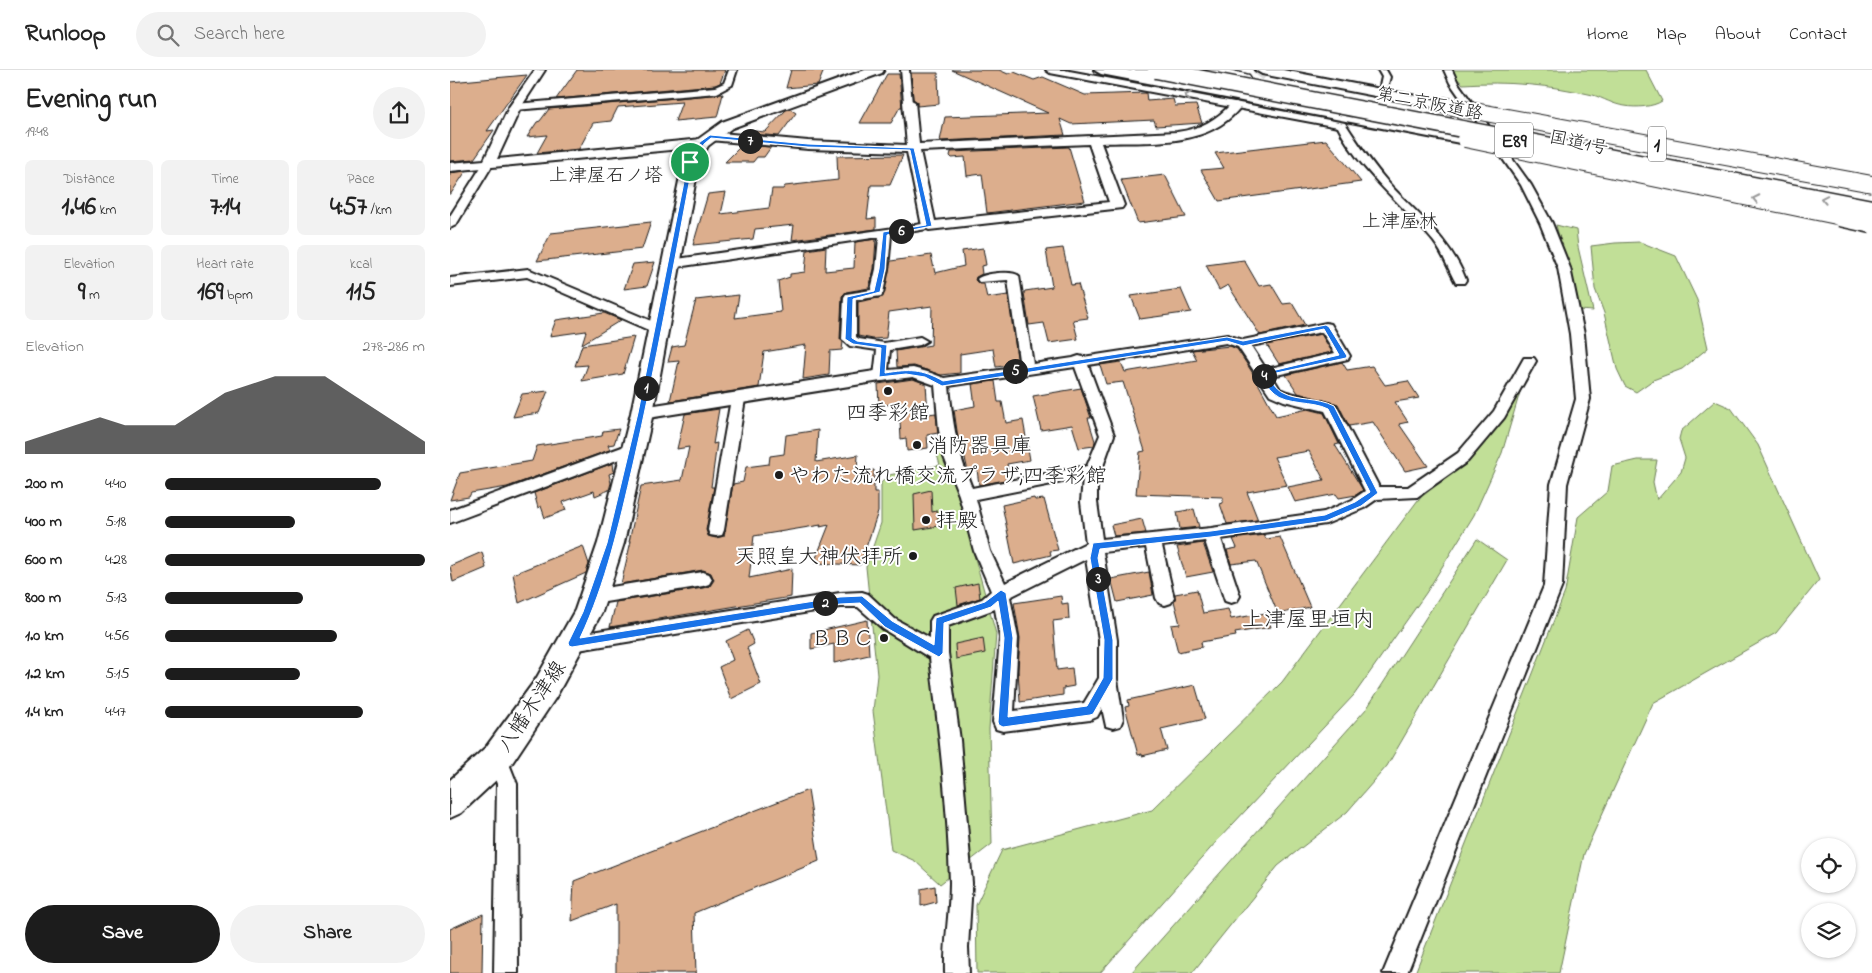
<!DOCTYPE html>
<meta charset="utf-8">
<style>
:root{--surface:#fff;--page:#f2f2f2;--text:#222;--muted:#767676;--line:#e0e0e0;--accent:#1c1c1c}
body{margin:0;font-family:"Indie Flower","Klee One",sans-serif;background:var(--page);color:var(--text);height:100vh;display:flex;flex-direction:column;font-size:19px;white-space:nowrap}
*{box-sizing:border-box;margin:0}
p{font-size:16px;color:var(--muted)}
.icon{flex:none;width:28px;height:28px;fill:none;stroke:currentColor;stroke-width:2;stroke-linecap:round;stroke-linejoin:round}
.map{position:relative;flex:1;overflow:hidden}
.drawer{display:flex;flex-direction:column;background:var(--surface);width:450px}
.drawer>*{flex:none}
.controls{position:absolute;left:1351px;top:768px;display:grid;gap:10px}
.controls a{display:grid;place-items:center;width:55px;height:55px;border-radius:50%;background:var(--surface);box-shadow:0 1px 4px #0004;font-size:25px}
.pin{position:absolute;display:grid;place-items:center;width:42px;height:42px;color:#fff;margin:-21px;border:2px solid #fff;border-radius:50%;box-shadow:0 1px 5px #0007}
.km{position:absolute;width:25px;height:25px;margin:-12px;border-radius:50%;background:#222;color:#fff;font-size:14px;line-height:25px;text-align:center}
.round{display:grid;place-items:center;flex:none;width:52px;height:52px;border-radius:26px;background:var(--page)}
.head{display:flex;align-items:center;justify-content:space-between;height:85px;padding:0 25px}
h1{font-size:28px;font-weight:700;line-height:38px}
.stats{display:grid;grid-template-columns:repeat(3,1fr);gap:8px;height:85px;padding:5px 25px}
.stats div{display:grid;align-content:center;border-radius:8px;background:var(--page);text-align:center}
.stats b{font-size:25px;font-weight:700}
.stats small{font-size:14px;font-weight:400}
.stats p{font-size:14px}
.chart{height:140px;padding:10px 25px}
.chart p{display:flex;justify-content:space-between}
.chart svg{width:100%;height:90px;margin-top:5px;fill:var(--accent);opacity:.7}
.button{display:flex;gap:10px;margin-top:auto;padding:10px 25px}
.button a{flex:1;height:58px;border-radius:30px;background:var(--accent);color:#fff;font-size:20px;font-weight:700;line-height:58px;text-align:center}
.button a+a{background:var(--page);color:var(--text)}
ul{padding:0 25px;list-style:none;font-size:16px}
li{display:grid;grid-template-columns:80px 60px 1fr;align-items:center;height:38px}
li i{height:12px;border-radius:6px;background:var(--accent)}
header{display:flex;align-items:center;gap:30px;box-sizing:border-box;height:70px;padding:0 25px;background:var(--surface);border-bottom:1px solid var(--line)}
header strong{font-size:24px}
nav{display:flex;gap:28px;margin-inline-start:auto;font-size:18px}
.search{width:350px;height:45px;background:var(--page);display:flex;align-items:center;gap:12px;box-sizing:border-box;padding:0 18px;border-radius:28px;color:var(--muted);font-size:19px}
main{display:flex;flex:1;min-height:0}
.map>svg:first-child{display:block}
.green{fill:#c1df97;stroke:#6e7e5a}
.building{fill:#dcae8d;stroke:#1c1c1c}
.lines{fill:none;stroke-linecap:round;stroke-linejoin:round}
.tertiary-tunnel{stroke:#ddd;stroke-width:12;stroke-dasharray:12 6;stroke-linecap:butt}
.minor-casing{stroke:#1c1c1c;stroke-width:4}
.tertiary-casing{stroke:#1c1c1c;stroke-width:4}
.primary-casing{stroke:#1c1c1c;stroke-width:4}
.trunk-casing{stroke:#1c1c1c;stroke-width:4}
.motorway-casing{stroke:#1c1c1c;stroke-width:3}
.minor{fill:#fff;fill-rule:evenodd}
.tertiary{fill:#fff;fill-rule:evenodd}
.primary{fill:#fff;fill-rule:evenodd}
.trunk{fill:#fff;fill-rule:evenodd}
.motorway{fill:#fff;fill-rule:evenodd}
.trunk-bridge-far1-casing{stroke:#1c1c1c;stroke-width:18;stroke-linecap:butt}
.trunk-bridge-casing{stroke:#1c1c1c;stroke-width:23;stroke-linecap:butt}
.motorway-bridge-casing{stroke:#1c1c1c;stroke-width:19;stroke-linecap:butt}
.trunk-bridge-far1{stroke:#fff;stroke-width:16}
.trunk-bridge{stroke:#fff;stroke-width:20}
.motorway-bridge{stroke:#fff;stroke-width:16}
.oneway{stroke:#999}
.route{fill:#1a73e8;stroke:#fff;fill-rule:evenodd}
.poi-dot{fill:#1c1c1c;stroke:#fff;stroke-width:2}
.labels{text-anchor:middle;stroke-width:4;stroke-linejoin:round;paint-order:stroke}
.far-street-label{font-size:18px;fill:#1c1c1c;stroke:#fff}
.far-neighbourhood-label{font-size:19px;fill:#1c1c1c;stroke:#fff}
.shield{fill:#fff;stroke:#606060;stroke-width:1}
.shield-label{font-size:20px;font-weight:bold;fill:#1c1c1c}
.poi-label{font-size:21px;fill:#1c1c1c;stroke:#fff;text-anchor:start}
.street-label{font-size:21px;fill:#1c1c1c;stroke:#fff}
.neighbourhood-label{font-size:22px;fill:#1c1c1c;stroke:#fff}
</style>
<header>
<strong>Runloop</strong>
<div class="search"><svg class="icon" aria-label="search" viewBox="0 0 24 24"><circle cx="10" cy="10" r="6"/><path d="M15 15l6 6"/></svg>Search here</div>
<nav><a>Home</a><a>Map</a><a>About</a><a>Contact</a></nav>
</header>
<main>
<section class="drawer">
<div class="head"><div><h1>Evening run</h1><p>19:48</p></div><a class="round"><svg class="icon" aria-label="share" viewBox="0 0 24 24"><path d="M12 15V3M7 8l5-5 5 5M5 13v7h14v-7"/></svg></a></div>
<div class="stats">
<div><p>Distance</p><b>1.46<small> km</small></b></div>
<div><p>Time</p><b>7:14</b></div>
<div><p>Pace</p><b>4:57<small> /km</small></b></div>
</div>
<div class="stats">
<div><p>Elevation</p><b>9<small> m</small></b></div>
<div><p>Heart rate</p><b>169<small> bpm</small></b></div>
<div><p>kcal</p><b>115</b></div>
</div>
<div class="chart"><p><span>Elevation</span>278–286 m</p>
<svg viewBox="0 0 160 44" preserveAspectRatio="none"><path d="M0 44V38L10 34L20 30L30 26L40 30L50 30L60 30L70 22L80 14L90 10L100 6L110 6L120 6L130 14L140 22L150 30L160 38V44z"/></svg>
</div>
<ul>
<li><b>200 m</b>4:40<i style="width:83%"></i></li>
<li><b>400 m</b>5:18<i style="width:50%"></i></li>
<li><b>600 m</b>4:28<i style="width:100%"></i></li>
<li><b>800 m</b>5:13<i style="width:53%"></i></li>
<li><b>1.0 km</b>4:56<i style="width:66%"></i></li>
<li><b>1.2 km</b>5:15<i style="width:52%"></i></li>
<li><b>1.4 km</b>4:47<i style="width:76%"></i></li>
</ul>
<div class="button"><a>Save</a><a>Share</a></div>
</section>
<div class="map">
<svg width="1422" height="903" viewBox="0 0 1422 903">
<rect width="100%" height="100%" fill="#fff"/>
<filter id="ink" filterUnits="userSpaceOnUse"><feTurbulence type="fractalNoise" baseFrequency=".02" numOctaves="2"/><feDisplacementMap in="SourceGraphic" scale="10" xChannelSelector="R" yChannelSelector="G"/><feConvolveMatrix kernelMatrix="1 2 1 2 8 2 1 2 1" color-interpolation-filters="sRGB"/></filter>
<g filter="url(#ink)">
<g class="green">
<path d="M1003,0H1196L1212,31C1203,37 1186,38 1175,36C1164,35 1153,28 1143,25C1101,15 1056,11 1013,14L1005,7Z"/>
<polygon points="1106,155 1126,160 1128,177 1143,241 1128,240"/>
<polygon points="1190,172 1226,186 1247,230 1258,278 1232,299 1203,310 1186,322 1175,316 1167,299 1154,243 1145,219 1141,176 1165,173"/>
<polygon points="1070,322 1052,383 1024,445 976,523 904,625 767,771 650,903 527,903 526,835 552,780 702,740 832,612 968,430 1017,389"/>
<polygon points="1265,331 1281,338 1308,375 1369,510 1326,563 1203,633 1134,784 1109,903 965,903 1115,522 1128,447 1158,421 1162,396 1188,390 1207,390 1203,412 1207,430 1231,402 1235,388 1229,369 1231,361"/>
<polygon points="492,369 546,564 539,659 542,774 490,814 465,791 441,780 423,641 427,605 416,497 431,453 431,413 439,405 490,395 483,371"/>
<polygon points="1027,469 1057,490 937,696 897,742 828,796 742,903 681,903 917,638"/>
</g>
<g class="building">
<polygon points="127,0 275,0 270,13 265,15 106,29"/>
<polygon points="341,0 374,0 368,15 336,18"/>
<polygon points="502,0 549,0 558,4 564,2 584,10 593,7 635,25 696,23 697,31 723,29 725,36 746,35 752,53 706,56 704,50 621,54 610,49 615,65 490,71 495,47 598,43"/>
<polygon points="461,3 488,3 489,34 467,36 467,32 463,29"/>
<polygon points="437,4 449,4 452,37 450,37 441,53 410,53"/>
<polygon points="77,5 37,61 44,60 24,89 0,91 0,12"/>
<polygon points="273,24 267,47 225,51 232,32 168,37 161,51 143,53 129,79 87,83 97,65 77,67 87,52 90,51 99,39"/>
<polygon points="340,39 346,43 329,66 302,64 305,61 315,62 336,40"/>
<polygon points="876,70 911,112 769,131 751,100 774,98 765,83"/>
<polygon points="292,75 321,77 314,87 307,87 303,92 275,92"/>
<polygon points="619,77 635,131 537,143 532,104 517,106 515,87 502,88 500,86 501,82"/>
<polygon points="453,85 440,115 421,115 417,149 426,148 426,159 342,170 344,155 305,159 303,169 243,175 258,124 276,122 271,144 319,138 322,119 333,119 335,116 388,110 387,86"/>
<polygon points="16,101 0,125 0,103"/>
<polygon points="715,105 736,147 688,153 671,110"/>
<polygon points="201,152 192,179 87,191 101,163"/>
<polygon points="426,169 424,199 419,218 396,222 392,226 390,269 393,272 392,280 380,281 379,305 353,309 356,275 314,282 309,317 220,331 229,291 218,292 222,277 234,275 246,230 289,225 285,248 331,242 328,211 340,207 340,204 355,202 357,180 376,177 375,201 404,198 405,172"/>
<polygon points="533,178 536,195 531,196 532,204 526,207 525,210 529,214 534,214 537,228 558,225 568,294 546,297 543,279 510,284 510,303 491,305 464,296 447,297 446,281 481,275 482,236 439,242 436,268 423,269 408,266 408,232 433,227 441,191 481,185 485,203 514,196 512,181"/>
<polygon points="613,178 621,215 628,214 638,248 623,250 628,269 599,273 594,253 579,255 574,223 575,221 602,217 596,180"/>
<polygon points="794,190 809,216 821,214 833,234 842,233 855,255 810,265 778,215 769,220 756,195"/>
<polygon points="205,192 197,216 174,219 183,194"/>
<polygon points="731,219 741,242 690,249 681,226"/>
<polygon points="154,243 171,250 132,274 136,261 100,266 106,250"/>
<polygon points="871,264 882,282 829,294 817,275"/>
<polygon points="184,267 173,304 132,311 138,295 125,296 132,275"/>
<polygon points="780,276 787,279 802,302 826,346 858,339 874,343 889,374 885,375 913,420 906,425 889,428 886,424 845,432 838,417 874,410 859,381 824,387 837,415 797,422 808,450 777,454 770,434 773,433 773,427 686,424 690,382 695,381 673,312 656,314 650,295 671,292 675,302 747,290 742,280"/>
<polygon points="892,292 897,300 922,296 935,315 958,311 969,328 945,332 958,352 949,354 978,396 955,401 923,352 899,356 888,334 848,323 836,305"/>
<polygon points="463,309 476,314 478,344 486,343 488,363 477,365 478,378 457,381 456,368 451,369 449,333 429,336 428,314"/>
<polygon points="545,311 548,332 552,332 556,353 573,350 580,390 557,394 560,409 529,415 527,399 518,401 510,367 508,368 504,340 525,336 522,314"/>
<polygon points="631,318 641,348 638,348 645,371 644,376 629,378 622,355 591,360 583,326"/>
<polygon points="98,321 89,343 63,347 72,324"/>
<polygon points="269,339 263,374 267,373 261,417 264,417 256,460 258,466 266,468 274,466 283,414 293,412 296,397 319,394 320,386 334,384 336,365 368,360 366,392 408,385 407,402 424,400 424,422 428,422 428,442 410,495 364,493 379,455 370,457 371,455 304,466 299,508 342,499 341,527 160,557 166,532 253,518 260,516 264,510 261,503 253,500 171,514 181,471 179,472 191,416 232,410 239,377 227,379 235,344"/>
<polygon points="169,359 164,374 158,375 160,380 57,417 21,423 19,427 0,430 10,403 82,391 87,376 152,366 153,361"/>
<polygon points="163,393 164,402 159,404 161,413 159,420 145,426 144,421 113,432 116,440 95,448 91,436 88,438 84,423"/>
<polygon points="481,420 482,442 487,441 489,456 465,460 464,424"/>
<polygon points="584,428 585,430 594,429 608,480 600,481 601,485 564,494 552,435"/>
<polygon points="744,439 749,457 730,459 727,442"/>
<polygon points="692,449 696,463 664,466 661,455"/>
<polygon points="814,465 816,469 830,467 860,537 828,544 806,491 781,494 777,480 787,478 783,469"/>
<polygon points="753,473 763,502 736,507 727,477"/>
<polygon points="133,476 139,494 136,503 69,533 63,504"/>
<polygon points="32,482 36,498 3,512 0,496"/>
<polygon points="699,502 703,525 667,532 661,509"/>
<polygon points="528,513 530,528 508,535 506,518"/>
<polygon points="747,520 753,543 778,539 781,549 816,543 821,557 785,563 786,566 751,572 752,577 728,582 721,555 730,554 724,531 725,524"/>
<polygon points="611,526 612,534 618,533 619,549 603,551 607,600 622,598 624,616 613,618 613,625 570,632 568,600 570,568 564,533"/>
<polygon points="417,550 419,585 384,593 384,574 361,579 361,563"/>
<polygon points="298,560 304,574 297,578 311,614 281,629 269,597 283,590 276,571"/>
<polygon points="533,568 535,583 506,589 505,574"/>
<polygon points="745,615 755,649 711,659 717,680 692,686 692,684 688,685 675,637 679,636 678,630"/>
<polygon points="358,720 369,791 244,843 246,903 166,903 166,834 122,851 124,811"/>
<polygon points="485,816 486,832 471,836 471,819"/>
<polygon points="33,844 32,903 0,903 0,859"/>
</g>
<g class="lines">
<polyline class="tertiary-tunnel" points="786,35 813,0"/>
<defs>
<g id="minor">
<polygon points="279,0 287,0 282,15 267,23 65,40 60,37 65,34 265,17 274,13"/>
<polygon points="451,0 459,0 462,34 459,35 454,32"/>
<path d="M596,0H614L895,53C910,76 924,97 943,118C971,147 1001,171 1016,210L1014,213H1006C998,199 994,185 984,172C952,133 911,103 888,57L600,3Z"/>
<polygon points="928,0 936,0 940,7 937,18 930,16 932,7"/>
<polygon points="994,0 1002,0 1008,13 1081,115 1102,153 1120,198 1134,264 1140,329 1117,414 1112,516 957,903 933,903 1094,516 1101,414 1126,329 1120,264 1108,198 1090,153 1071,115 1000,13"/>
<polygon points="38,91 43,94 6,155 0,158 0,146 33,94"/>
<path d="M479,153L483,154L485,156L483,158L441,165L438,199L433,223L431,226L406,230V267L409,269L434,273L470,267L477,271L470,275L440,280L438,300L463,298L481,303L494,308L570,297L558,210L529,212L527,209C533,203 563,200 569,206L583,294L623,288L629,286L633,287L777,265L793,270L876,253L881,254L900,286L898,289L822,306L830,319L837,322L886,335L929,417H958L1008,383L1044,341L1074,288H1084L1086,291L1054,348L1018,391L967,427L927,429L914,438L876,454L771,469L790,526L787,531L781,533L775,531L755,471L712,476L724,528L721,533L715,535L709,533L706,528L696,477L653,482L667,570V609L673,649L670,656L663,658L656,656L652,638L647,647L640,650L553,661L546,659L543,652L550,568L545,539L498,556V583L510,670L522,813L518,877L519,903H495C494,872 500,842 500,812C498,737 489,662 480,588L433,559L408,537H390L122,581L116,579L113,573L116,567L122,565L390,523L412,522L418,524L445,549L480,568V551L483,546L532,529L541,521L524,481L509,425L494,387L489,360L485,315L463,307L431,311L426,309L424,306L427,280L400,276L392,269L394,227L396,224L421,220L426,199L429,167L220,198L214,194L220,190ZM872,262L885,283L816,299L801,276ZM776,273L788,277L820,325L834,331L875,341L915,421L902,430L874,442L761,458L652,469L647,432V413L664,365L638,295ZM625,297L650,365L637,396L522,418C507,380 503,357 499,316ZM633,408L631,432L636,473L555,513L540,481L526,429ZM636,489L649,570V608L634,633L564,641L568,568L560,527Z"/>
<polygon points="78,199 213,256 214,259 213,262 203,262 77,207 0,216 0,208"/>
<polygon points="288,324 293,326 295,329 274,460 272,465 266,466 260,465 258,460 281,329 283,326"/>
<polygon points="183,373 188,374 190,378 188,382 0,453 0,440"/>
<polygon points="253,502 259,504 262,509 259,514 253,516 143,534 137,532 134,527 137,522 143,520"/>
<polygon points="47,678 54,681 67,714 68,903 44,903 47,714 37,688 40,681"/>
</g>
<g id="tertiary">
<polygon points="85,0 95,0 71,37 47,89 252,69 258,73 252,77 0,101 0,93 34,90 59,37"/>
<path d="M459,29L465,32L469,74L727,62C751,59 766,50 782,33L786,32L792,35C759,79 700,71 651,73L674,135L672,138L479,160L472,156L457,82L358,79L260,70L254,66L260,62L358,71L457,75L453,32ZM639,74L659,132L485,151L470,81Z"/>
<polygon points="431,300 437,302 439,306 437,310 192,349 186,347 183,343 186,339 192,337"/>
</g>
<polygon id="primary" points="415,0 434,0 432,3 282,58 258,76 249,92 203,343 174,473 152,542 106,627 58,699 11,743 0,748 0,710 36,677 86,609 125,540 148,473 181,343 233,92 247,70 272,52"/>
<g id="trunk">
<polygon points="644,0 676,0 699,4 1015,64 1021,66 1023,69 1021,72 1015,74 651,4"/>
<polygon points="805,0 833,0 992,31 997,32 999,35 997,38 992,39 812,4"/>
</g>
<g id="motorway">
<polygon points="681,0 718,0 741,4 743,7 741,10 736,11 688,4 683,3"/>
<polygon points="753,0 779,0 799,5 801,8 799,11 794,12 755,3"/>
</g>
</defs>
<use href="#minor" class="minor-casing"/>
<use href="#tertiary" class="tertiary-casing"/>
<use href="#primary" class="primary-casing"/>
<use href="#trunk" class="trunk-casing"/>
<use href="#motorway" class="motorway-casing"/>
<use href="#minor" class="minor"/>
<use href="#tertiary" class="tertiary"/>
<use href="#primary" class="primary"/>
<use href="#trunk" class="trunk"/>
<use href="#motorway" class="motorway"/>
<defs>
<g id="trunk-bridge-far1">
<polyline points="992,35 1422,114"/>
<polyline points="1015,69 1396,148"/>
</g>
<polyline id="trunk-bridge" points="1390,146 1422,153"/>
<polyline id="motorway-bridge" points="706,0 1422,138"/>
</defs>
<use href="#trunk-bridge-far1" class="trunk-bridge-far1-casing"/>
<use href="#trunk-bridge" class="trunk-bridge-casing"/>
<use href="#motorway-bridge" class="motorway-bridge-casing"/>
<use href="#trunk-bridge-far1" class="trunk-bridge-far1"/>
<use href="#trunk-bridge" class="trunk-bridge"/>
<use href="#motorway-bridge" class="motorway-bridge"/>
</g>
<defs><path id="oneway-chevron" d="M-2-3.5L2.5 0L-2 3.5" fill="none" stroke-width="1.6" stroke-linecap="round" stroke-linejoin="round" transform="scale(1.25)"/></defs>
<g class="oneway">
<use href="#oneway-chevron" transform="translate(738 26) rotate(-169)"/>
<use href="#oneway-chevron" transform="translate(1306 129) rotate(-168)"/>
<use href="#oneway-chevron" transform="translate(1374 129) rotate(-169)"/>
</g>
</g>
<path class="route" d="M260,65L358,74L464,78L482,156L437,165L435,199L430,222L403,229L402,268L407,271L437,275L435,303C459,299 472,299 493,311L777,267L793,271L876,255L879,257L897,286L896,288L817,305C821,311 826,320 833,323C847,331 867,327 884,336L928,423L911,436L876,451L761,467L650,479L648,488L663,570V609L643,644L640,645L553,657L549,655L548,652L554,568L548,531L541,537L494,553L493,583L489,587L435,557L410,533L390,534L122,577L119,576L118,573L133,542L157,473L188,343L238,92L250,72ZM261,68L358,77L460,80L476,155L433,162L429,199L424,221L397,227L395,269L403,274L431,278L429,307L456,304L475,307L492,316L777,271L793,276L874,259L889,285L809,304C813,310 818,319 824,324C836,335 863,331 878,339L920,422L905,432L875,445L761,461L643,473L640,488L654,570L653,608L637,636L558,647L563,568L556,523L551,520L535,532L486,548L484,575L442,551L412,526L390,527L130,568C156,513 169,454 183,394C206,294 224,193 243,92L254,74Z"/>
<g class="poi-dot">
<circle cx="438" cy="321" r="5"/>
<circle cx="467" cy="375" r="5"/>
<circle cx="329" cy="405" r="5"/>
<circle cx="476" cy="450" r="5"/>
<circle cx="463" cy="486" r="5"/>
<circle cx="434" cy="568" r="5"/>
</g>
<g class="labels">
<g class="far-street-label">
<text transform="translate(980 33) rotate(11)" y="6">第二京阪道路</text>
<text transform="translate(1129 72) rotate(12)" y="6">国道1号</text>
</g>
<g class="far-neighbourhood-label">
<text x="156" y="111">上津屋石ノ塔</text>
<text x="950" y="157">上津屋林</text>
</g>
<g class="shield">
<rect x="1045" y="52.5" width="38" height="35" rx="4"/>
<rect x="1198" y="56.5" width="18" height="35" rx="4"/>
</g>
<g class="shield-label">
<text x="1064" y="77">E89</text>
<text x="1207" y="81">1</text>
</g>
<g class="poi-label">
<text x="438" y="349" text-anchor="middle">四季彩館</text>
<text x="477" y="382">消防器具庫</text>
<text x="339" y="412">やわた流れ橋交流プラザ;四季彩館</text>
<text x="486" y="457">拝殿</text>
<text x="453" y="493" text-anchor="end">天照皇大神伏拝所</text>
<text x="424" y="575" text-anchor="end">ＢＢＣ</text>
</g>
<g class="street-label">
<text transform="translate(81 636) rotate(-56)" y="7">八幡木津線</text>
</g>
<g class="neighbourhood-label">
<text x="858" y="556">上津屋里垣内</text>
</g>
</g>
</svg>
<div class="controls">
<a><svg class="icon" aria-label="locate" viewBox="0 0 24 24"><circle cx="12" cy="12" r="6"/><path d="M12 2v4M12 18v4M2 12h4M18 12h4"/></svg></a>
<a><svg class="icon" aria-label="layers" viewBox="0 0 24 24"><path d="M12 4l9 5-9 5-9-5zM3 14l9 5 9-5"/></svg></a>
</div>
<div class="pin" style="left:240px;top:92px;background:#1e9e55"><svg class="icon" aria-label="arrive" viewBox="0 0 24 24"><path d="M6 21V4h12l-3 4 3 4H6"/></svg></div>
<b class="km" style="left:196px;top:318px">1</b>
<b class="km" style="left:375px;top:533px">2</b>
<b class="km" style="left:648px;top:509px">3</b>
<b class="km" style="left:814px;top:306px">4</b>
<b class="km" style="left:565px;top:301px">5</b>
<b class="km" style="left:451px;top:161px">6</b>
<b class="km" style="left:300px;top:71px">7</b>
</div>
</main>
